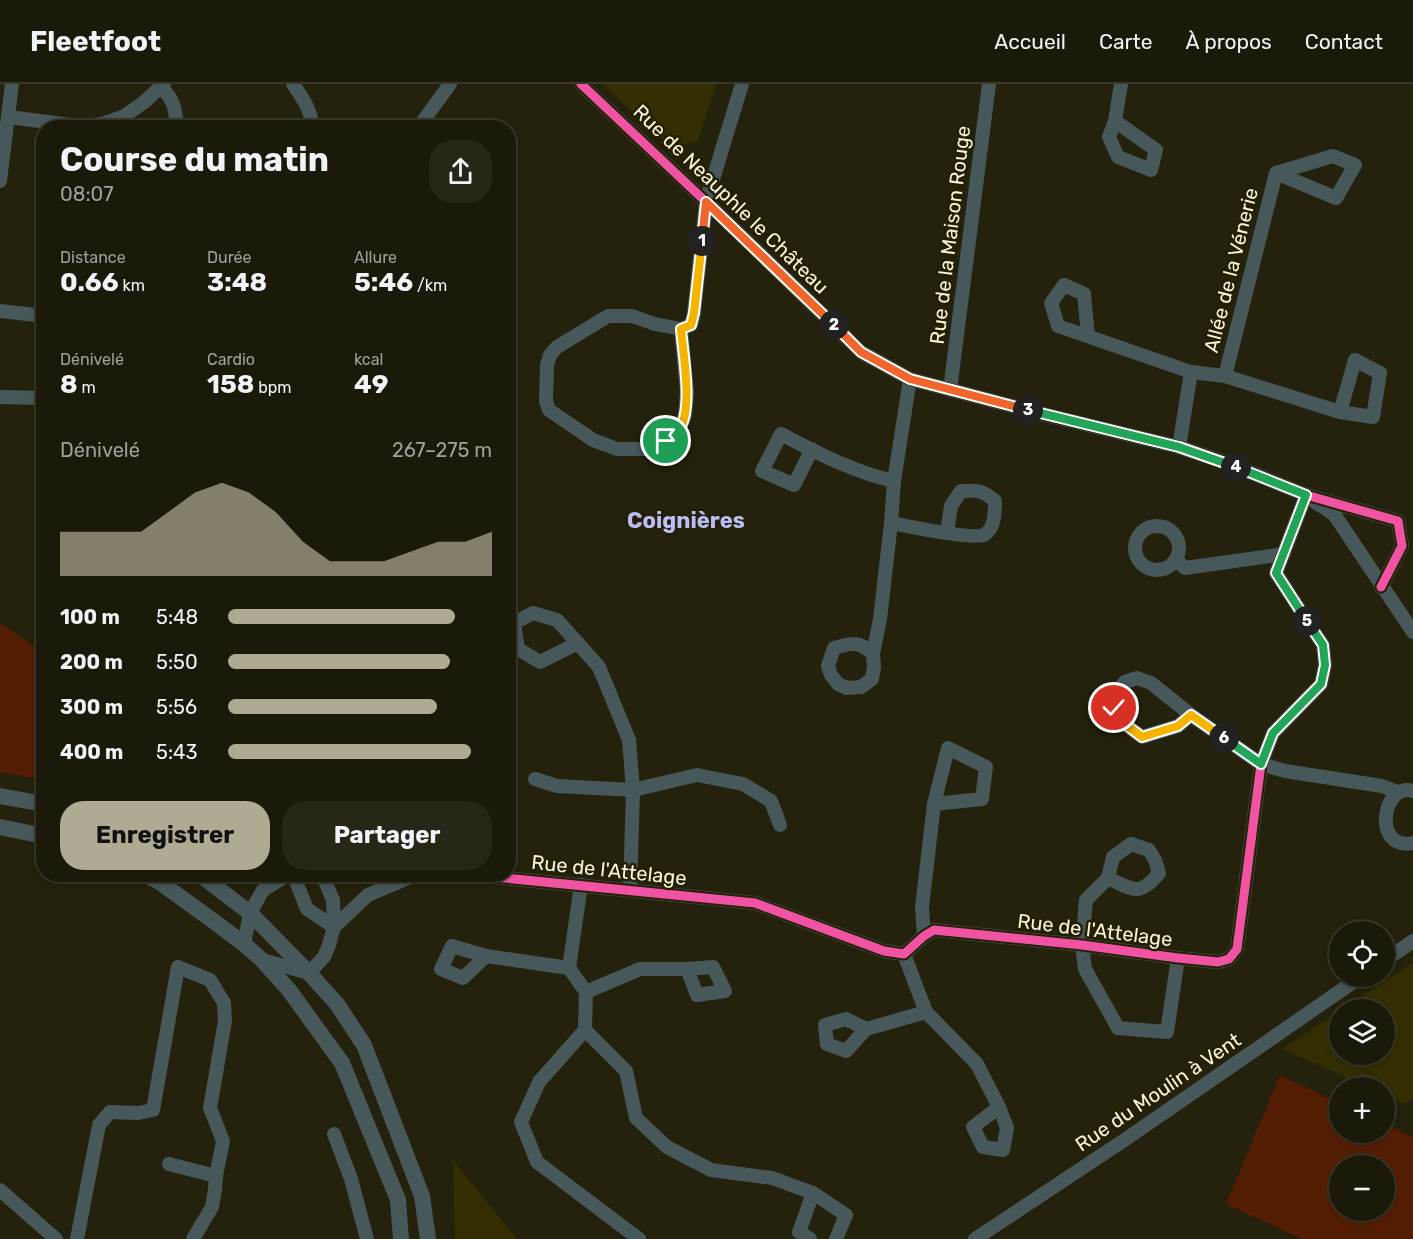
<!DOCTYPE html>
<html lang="fr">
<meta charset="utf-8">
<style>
:root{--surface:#1b1909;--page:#282617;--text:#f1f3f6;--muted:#a0a09c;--line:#39382a;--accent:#afab93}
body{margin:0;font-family:Rubik,sans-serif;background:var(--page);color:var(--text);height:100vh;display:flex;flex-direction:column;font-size:22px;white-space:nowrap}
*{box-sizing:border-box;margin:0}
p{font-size:20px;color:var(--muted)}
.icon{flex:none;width:33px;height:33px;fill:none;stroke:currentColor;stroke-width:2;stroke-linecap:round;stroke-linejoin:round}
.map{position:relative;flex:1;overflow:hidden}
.details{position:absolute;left:36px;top:36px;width:480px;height:762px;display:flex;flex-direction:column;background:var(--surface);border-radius:24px;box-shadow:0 3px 9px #0003,0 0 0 2px var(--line)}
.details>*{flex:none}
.fabs{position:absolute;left:1329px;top:837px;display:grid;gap:12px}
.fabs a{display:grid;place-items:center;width:66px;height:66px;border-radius:50%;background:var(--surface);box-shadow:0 3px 9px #0003,0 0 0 2px var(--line);font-size:30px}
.pin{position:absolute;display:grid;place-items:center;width:51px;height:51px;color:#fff;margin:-26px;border:3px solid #fff;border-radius:50%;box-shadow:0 2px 6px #0007}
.km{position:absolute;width:30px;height:30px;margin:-15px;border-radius:50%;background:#222;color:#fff;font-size:16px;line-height:30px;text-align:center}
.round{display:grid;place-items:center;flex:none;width:63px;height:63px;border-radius:24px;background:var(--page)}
.headline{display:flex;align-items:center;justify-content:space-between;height:102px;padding:0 24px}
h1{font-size:33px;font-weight:700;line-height:45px}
.figures{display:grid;grid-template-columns:repeat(3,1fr);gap:9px;height:102px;padding:6px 24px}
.figures div{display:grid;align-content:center}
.figures b{font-size:26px;font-weight:700}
.figures small{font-size:16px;font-weight:400}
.figures p{font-size:16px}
.chart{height:168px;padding:12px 24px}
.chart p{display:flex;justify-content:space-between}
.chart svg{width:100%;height:108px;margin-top:6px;fill:var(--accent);opacity:.7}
.primary-button{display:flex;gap:12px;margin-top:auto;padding:12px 24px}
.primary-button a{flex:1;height:69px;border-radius:24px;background:var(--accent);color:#111;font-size:24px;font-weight:700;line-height:69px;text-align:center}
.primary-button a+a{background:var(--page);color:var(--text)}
ul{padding:0 24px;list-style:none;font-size:20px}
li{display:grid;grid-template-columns:96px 72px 1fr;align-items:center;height:45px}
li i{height:15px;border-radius:8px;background:var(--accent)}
header{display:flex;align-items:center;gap:36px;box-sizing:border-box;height:84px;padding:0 30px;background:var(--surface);border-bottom:2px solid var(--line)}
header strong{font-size:28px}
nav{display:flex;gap:33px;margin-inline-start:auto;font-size:21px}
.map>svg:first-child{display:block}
.built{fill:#342e02}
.green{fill:#531e04;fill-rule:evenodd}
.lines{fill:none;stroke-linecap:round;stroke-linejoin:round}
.minor{stroke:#47585b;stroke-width:14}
.tertiary{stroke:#47585b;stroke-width:16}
.cycleway-casing{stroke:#242005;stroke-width:13}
.cycleway{stroke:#f153a3;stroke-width:9}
.split-1-casing{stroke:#fff;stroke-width:12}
.split-2-casing{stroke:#fff;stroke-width:12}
.split-3-casing{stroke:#fff;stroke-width:12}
.split-4-casing{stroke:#fff;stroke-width:12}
.split-5-casing{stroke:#fff;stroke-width:12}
.split-6-casing{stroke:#fff;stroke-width:12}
.split-7-casing{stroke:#fff;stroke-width:12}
.split-1{stroke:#f5b400;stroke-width:8}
.split-2{stroke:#f0652b;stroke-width:8}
.split-3{stroke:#f0652b;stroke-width:8}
.split-4{stroke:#22a559;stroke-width:8}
.split-5{stroke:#22a559;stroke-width:8}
.split-6{stroke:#22a559;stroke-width:8}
.split-7{stroke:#f5b400;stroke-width:8}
.labels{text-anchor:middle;stroke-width:5;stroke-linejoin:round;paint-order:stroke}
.street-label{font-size:20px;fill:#faf6db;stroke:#242005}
.quarter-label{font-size:22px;font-weight:bold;fill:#b9bef6;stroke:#242005}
</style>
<header>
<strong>Fleetfoot</strong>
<nav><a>Accueil</a><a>Carte</a><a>À propos</a><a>Contact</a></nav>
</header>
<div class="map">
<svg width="1413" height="1155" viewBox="0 0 1413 1155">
<rect width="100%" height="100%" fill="#24210c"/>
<g class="built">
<polygon points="602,0 716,0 698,57 671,64"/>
<polygon points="1413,879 1413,1015 1406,1020 1385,1011 1384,1004 1368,1003 1282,965 1339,927 1340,970 1384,970 1384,926 1342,925"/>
<polygon points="453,1076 517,1155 455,1155"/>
</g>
<g class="green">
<polygon points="0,539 43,568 43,696 0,688"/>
<path d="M1280,991L1339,1019L1340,1048H1384L1385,1040L1413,1053V1155H1302L1226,1120ZM1340,1082H1384V1126H1340Z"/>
</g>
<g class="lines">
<g class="minor">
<path d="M293,0C302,14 312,26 312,44"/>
<polyline points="581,0 739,149 861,268 910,295 1054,333 1179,363 1225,378 1306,411 1398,437 1402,462 1381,503"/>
<path d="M161,3C175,16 175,26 177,44"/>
<polyline points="9,33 78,42 102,40 124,32 143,19 164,0"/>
<polyline points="1115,37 1156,66 1151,86 1118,73 1109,53 1115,37 1121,0"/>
<polyline points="418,44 450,0"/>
<polyline points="0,97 12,0"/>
<polyline points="0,227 44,232"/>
<polyline points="681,245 687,308 685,331 679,346 666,357 644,365 617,365 593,356 549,326 546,317 547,281 550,271 557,263 608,232 632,232 655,240 681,245 691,241 694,229 706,118 742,0"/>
<polyline points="1088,252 1084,210 1064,201 1051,219 1058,242 1191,288 1179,363"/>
<polyline points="1191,288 1225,292 1340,328 1373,333 1380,289 1355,276 1340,328"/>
<polyline points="1225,292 1276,89 1333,72 1355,81 1336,114 1276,89"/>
<polyline points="950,306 989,0"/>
<polyline points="0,313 44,314"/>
<path d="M812,365L794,401L762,387L781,350C816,368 855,389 894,397"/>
<polyline points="1315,418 1334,430 1413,548"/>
<path d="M891,439C906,442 973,456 984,451C995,445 995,428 995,417C983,406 976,406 961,407L951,422L947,449"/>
<circle cx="1157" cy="464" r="22"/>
<polyline points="1176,476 1185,484 1284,470"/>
<polyline points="578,559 540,578 518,565 514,539 533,529 557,536 599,583 629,656 633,706 630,806"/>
<path d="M873,570C858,556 852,559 834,564L828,582L831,591L838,600L847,604L861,603L872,595L874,583L873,570L880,535L891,439L894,397L910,295"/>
<polyline points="1191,631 1178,642 1142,653 1121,637 1114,624 1115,609 1125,598 1137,594 1151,599 1191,631 1261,680 1285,687 1382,702 1398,708"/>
<polyline points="535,695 557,702 633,706 697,691 743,700 771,717 780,741"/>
<path d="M1413,707C1383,697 1371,767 1413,759"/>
<polyline points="293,790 307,825 334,843"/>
<polyline points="322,790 333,816 334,843"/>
<polyline points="464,790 755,819 884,867 904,870 924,852 934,846 1082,861 1178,874 1218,878 1229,875 1237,865 1261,680 1273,649 1321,600 1325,581 1323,561 1276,489 1306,411"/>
<path d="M1108,794L1113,773L1131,760L1149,766L1155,776L1159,789C1140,813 1133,806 1108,794L1086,816L1082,861L1085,885L1118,944L1167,948L1178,874"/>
<polyline points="581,801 569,884 586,908 585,946 626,987 636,1034 667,1063 711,1086 772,1094 813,1109 846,1131 836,1155"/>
<polyline points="924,852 922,823 934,720 948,664 986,683 982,715 934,720"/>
<polyline points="244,860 250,829 263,806 289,790"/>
<polyline points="904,870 926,928 977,980 999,1023 1007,1044 1003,1066 983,1063 973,1043 999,1023"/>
<polyline points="486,872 463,894 441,885 452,862 486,872 569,884"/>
<polyline points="262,876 309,889 324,873 329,861 334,843 368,811 417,790"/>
<polyline points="1384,877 1413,857"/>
<polyline points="586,908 640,885 687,885 697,911 725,907 713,883 687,885"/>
<polyline points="866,945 846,935 825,941 827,960 846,967 866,945 926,928"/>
<polyline points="585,946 539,998 521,1038 537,1078 639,1155"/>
<polyline points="334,1050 351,1095 367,1155"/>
<polyline points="169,1080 216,1092"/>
<polyline points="0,1106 56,1155"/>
<polyline points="77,1155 99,1041 110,1028 138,1029 153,1026 178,883 210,896 224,919 225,937 210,1024 223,1057 216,1092 215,1105 212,1123 193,1155"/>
<polyline points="810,1155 799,1148 813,1109"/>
<polyline points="975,1155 1123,1057 1362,892"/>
</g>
<g class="tertiary">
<polyline points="0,712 44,720"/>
<polyline points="0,743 44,752"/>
<polyline points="144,790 161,799 216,839 244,860 262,876 289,906 342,979 398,1116 401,1155"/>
<polyline points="199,790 250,829 309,889 337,920 364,961 422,1112 428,1155"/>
</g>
<defs>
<g id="cycleway">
<polyline points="581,0 739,149 861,268 910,295 1054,333 1179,363 1225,378 1306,411 1398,437 1402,462 1381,503"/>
<polyline points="464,790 755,819 884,867 904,870 924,852 934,846 1082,861 1178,874 1218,878 1229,875 1237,865 1261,680 1273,649 1321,600 1325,581 1323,561 1276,489 1306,411"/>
</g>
</defs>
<use href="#cycleway" class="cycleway-casing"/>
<use href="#cycleway" class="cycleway"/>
</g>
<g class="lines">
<defs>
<path id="split-1" d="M666,357C670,354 677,349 680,344C693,323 683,270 681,245L691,241L694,229L702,157"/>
<polyline id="split-2" points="702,157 706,118 834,241"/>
<polyline id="split-3" points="834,241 861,268 910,295 1028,326"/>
<polyline id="split-4" points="1028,326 1179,363 1236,383"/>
<polyline id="split-5" points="1236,383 1306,411 1276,489 1307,537"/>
<polyline id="split-6" points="1224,654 1261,680 1273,649 1321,600 1325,581 1323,561 1307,537"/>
<polyline id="split-7" points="1114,624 1121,637 1142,653 1178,642 1191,631 1224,654"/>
</defs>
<use href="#split-1" class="split-1-casing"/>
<use href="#split-2" class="split-2-casing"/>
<use href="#split-3" class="split-3-casing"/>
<use href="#split-4" class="split-4-casing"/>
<use href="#split-5" class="split-5-casing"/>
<use href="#split-6" class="split-6-casing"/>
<use href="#split-7" class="split-7-casing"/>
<use href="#split-1" class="split-1"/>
<use href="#split-2" class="split-2"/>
<use href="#split-3" class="split-3"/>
<use href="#split-4" class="split-4"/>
<use href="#split-5" class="split-5"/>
<use href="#split-6" class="split-6"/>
<use href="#split-7" class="split-7"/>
</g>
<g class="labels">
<g class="street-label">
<text transform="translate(731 115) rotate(44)" y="7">Rue de Neauphle le Château</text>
<text transform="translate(950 151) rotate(-83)" y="7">Rue de la Maison Rouge</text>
<text transform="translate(1231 186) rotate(-76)" y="7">Allée de la Vénerie</text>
<text transform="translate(609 786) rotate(6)" y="7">Rue de l'Attelage</text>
<text transform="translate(1095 846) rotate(7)" y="7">Rue de l'Attelage</text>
<text transform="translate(1158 1008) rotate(-34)" y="7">Rue du Moulin à Vent</text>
</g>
<g class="quarter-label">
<text x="686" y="444">Coignières</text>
</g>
</g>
</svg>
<div class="fabs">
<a><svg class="icon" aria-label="locate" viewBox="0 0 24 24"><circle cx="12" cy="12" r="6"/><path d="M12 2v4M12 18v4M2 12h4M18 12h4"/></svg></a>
<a><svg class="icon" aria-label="layers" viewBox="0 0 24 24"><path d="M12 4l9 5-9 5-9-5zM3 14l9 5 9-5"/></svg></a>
<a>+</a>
<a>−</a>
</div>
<div class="pin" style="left:666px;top:357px;background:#1e9e55"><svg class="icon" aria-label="arrive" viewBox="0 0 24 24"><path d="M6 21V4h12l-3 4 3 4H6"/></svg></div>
<div class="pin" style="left:1114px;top:624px;background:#d93025"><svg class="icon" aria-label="check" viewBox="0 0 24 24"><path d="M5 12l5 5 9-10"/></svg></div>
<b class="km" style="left:702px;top:157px">1</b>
<b class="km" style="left:834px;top:241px">2</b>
<b class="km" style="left:1028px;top:326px">3</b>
<b class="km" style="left:1236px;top:383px">4</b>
<b class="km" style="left:1307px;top:537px">5</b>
<b class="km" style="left:1224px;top:654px">6</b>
<section class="details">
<div class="headline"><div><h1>Course du matin</h1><p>08:07</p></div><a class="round"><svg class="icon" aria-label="share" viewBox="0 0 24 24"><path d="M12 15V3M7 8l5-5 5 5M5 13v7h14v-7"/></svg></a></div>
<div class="figures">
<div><p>Distance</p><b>0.66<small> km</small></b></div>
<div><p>Durée</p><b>3:48</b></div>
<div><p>Allure</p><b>5:46<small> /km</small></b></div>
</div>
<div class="figures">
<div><p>Dénivelé</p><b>8<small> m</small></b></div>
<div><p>Cardio</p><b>158<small> bpm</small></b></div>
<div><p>kcal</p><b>49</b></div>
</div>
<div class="chart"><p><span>Dénivelé</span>267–275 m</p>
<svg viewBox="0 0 160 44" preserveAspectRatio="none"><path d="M0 44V26L10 26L20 26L30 26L40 18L50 10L60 6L70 10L80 18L90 30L100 38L110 38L120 38L130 34L140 30L150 30L160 26V44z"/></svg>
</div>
<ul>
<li><b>100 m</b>5:48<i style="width:86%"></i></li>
<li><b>200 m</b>5:50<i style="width:84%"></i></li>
<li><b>300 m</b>5:56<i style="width:79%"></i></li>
<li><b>400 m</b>5:43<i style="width:92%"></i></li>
</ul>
<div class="primary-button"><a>Enregistrer</a><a>Partager</a></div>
</section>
</div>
